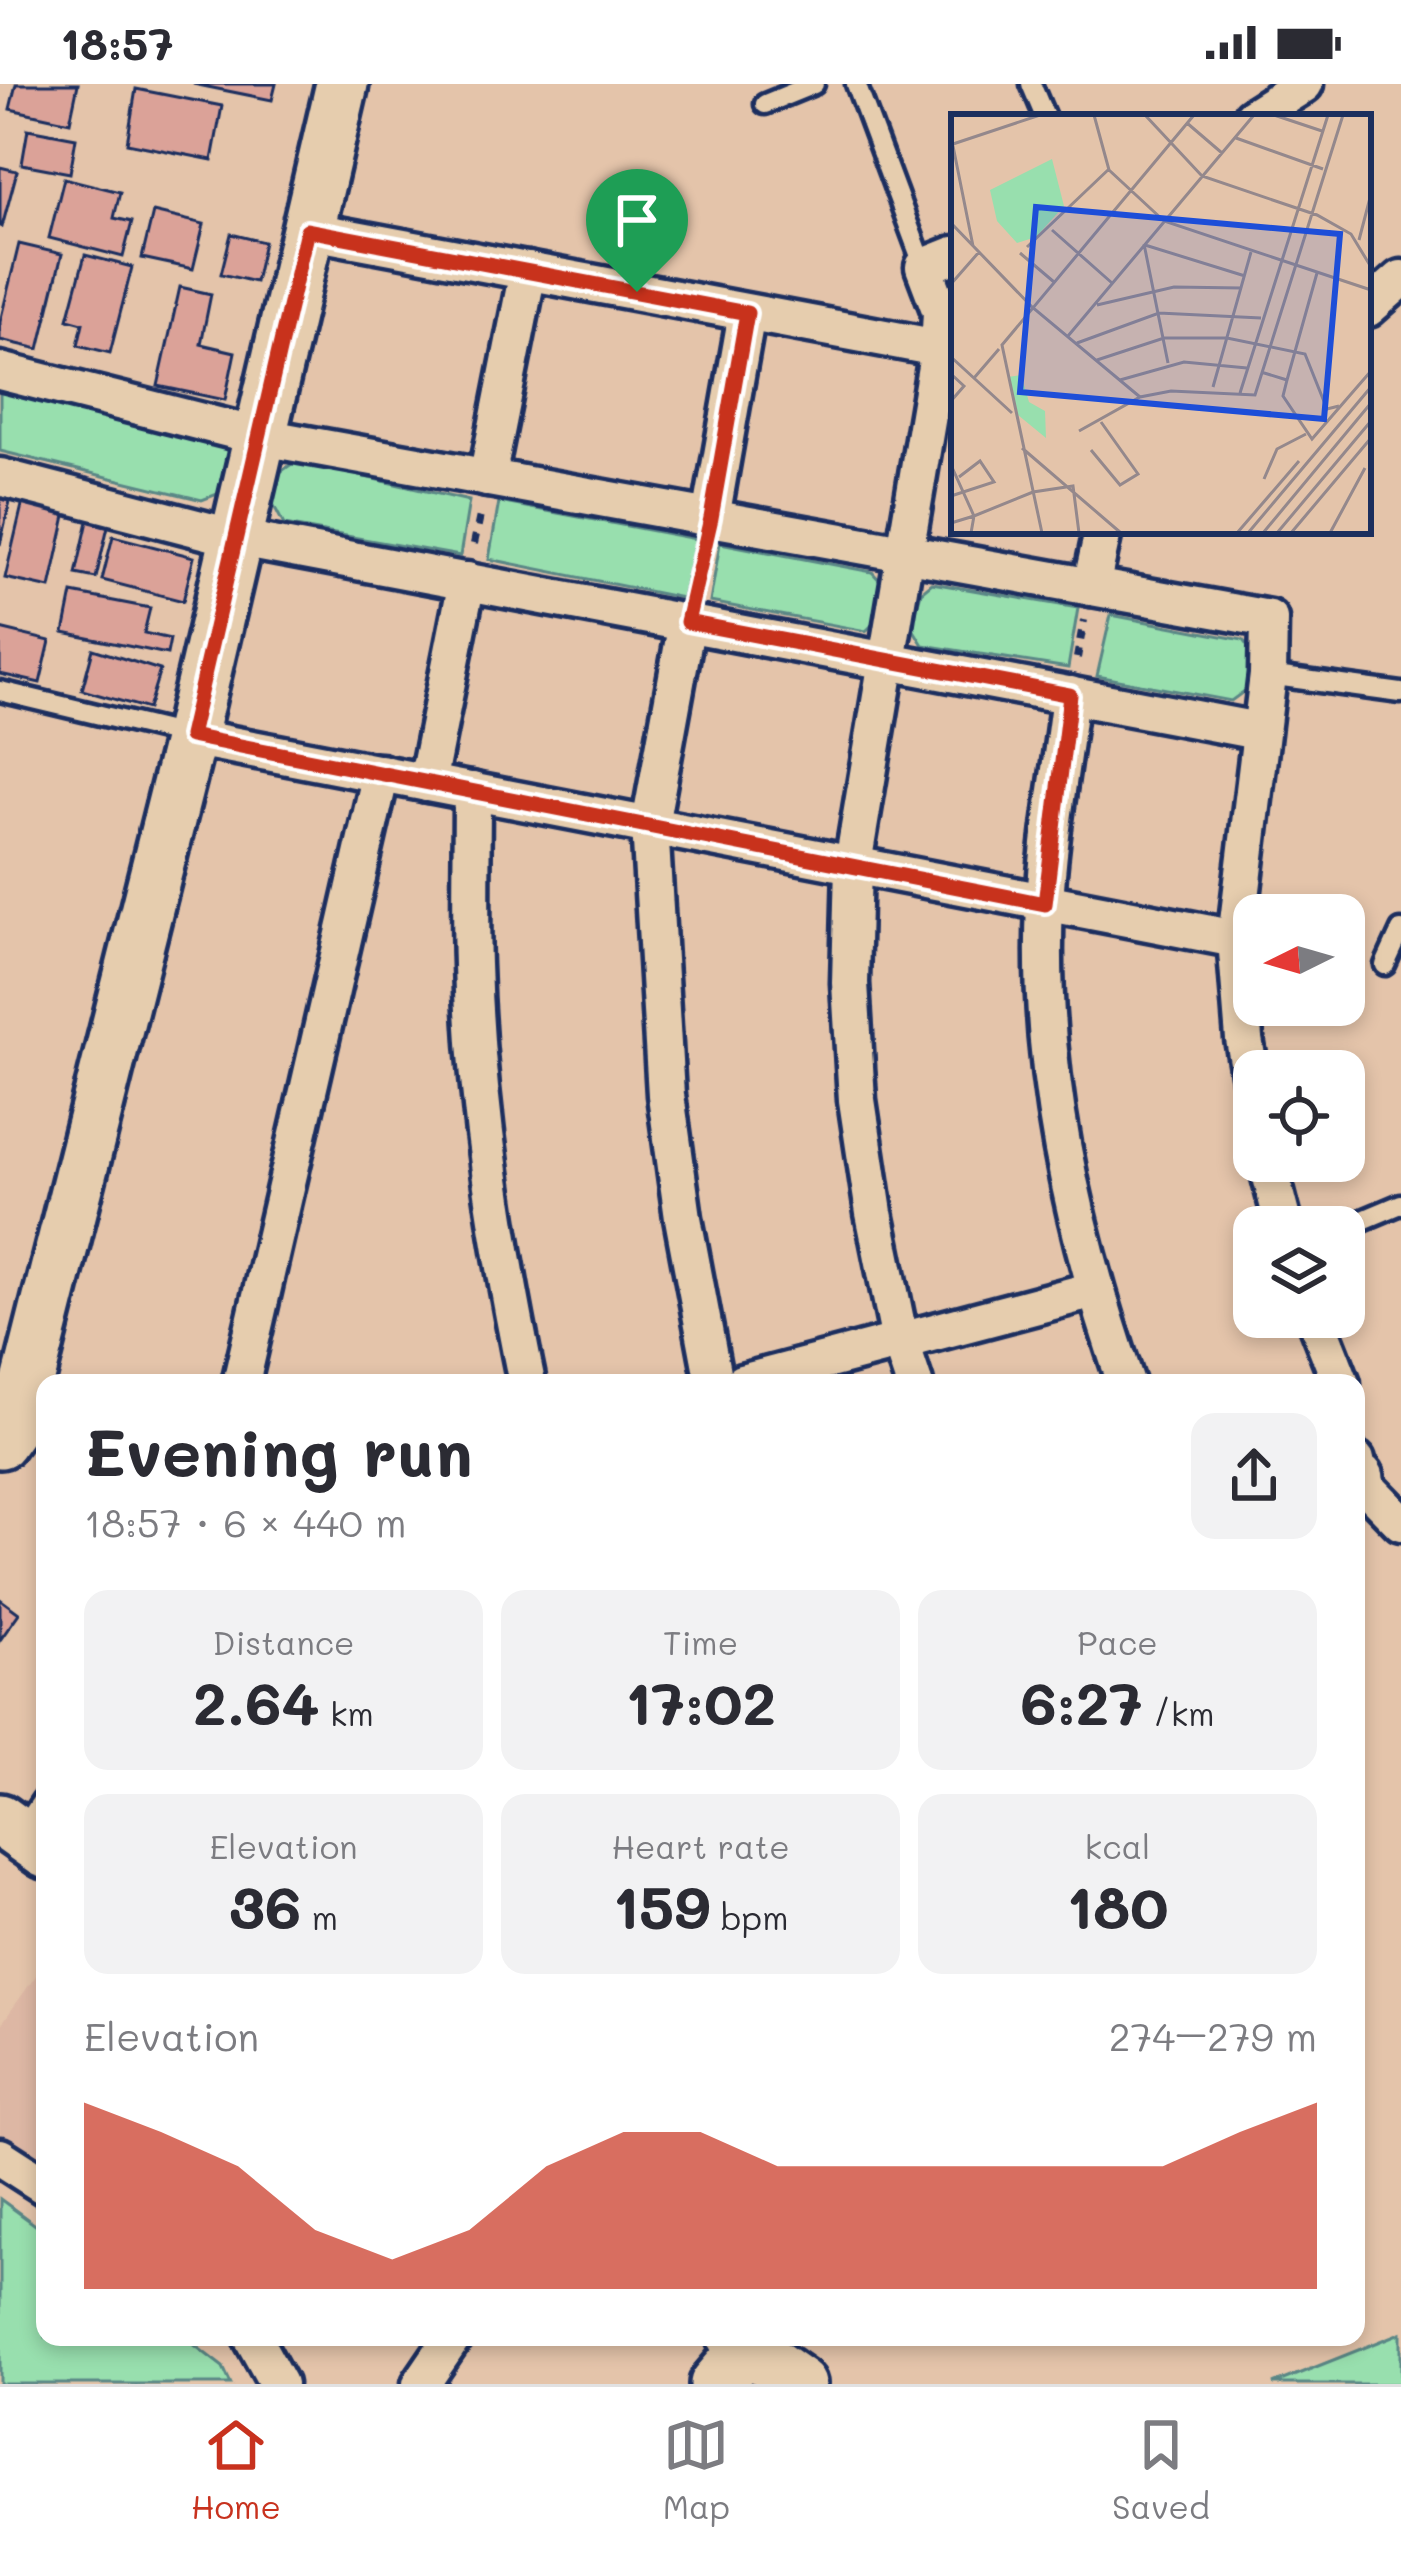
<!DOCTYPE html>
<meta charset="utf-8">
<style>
:root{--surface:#fff;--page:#f2f2f3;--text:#2b2b33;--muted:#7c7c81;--line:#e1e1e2;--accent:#c8321e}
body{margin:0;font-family:Mali,sans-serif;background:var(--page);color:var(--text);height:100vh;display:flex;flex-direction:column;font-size:45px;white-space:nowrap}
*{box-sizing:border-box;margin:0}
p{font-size:39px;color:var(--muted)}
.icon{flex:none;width:66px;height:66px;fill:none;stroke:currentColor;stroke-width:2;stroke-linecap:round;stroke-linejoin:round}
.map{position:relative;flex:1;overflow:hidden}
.drawer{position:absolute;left:36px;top:1290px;width:1329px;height:972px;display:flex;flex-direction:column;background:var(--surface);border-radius:24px;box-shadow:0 6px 18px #0003}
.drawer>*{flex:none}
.needle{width:78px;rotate:265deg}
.buttons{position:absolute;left:1233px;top:810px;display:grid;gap:24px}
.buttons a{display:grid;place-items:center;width:132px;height:132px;border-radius:24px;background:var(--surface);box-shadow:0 6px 18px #0003;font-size:60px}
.pin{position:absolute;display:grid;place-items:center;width:102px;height:102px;color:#fff;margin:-123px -51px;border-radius:50% 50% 50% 0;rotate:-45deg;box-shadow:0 0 12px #0007}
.pin .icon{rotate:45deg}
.round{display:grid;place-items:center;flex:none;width:126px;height:126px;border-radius:24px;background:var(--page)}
.head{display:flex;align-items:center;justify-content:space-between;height:204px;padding:0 48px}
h1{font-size:66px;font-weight:700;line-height:90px}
.figures{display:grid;grid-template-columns:repeat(3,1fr);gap:18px;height:204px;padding:12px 48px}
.figures div{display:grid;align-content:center;border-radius:24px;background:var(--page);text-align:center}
.figures b{font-size:60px;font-weight:700}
.figures small{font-size:33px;font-weight:400}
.figures p{font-size:33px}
.chart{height:336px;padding:24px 48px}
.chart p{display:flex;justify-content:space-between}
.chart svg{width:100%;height:216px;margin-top:12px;fill:var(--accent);opacity:.7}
.status{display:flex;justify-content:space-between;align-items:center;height:84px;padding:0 60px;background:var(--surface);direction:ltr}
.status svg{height:33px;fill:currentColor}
.menu{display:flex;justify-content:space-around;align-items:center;height:168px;border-top:3px solid var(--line);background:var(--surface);font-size:33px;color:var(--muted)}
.menu a{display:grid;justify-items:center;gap:6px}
.menu .selected{color:var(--accent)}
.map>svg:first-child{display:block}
.built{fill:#ddb7a4}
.green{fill:#98dfae;stroke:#5a8786;stroke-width:3}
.building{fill:#dba298;stroke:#1b2f5e;stroke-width:3}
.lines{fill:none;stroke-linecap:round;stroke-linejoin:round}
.lane-casing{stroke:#1b2f5e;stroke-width:27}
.street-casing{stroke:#1b2f5e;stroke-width:45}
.secondary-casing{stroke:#1b2f5e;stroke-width:60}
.path{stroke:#1b2f5e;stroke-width:8;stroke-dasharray:9 9;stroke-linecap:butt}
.lane{stroke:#e6cdae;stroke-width:18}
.street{stroke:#e6cdae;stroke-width:36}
.secondary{stroke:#e6cdae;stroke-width:51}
.route-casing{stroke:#fff;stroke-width:24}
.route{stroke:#c8321e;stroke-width:15}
.inset-road{fill:none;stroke:#94888c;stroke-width:3}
.view{fill:#1d4ed8;fill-opacity:0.15;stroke:#1d4ed8;stroke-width:6}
.inset-edge{fill:none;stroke:#1b2f5e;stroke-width:6}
</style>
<div class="status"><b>18:57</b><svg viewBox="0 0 49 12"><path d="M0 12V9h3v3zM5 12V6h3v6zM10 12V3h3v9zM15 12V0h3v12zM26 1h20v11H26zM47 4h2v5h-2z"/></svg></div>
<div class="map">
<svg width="1401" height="2300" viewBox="0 0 1401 2300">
<rect width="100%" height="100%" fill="#e4c4aa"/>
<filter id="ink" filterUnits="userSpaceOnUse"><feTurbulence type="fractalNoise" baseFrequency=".00833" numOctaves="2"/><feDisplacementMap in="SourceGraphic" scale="24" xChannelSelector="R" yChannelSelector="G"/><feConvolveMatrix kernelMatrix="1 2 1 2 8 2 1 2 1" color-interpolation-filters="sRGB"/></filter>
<g filter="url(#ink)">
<polygon class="built" points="45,1879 45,2089 0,2060 0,1942"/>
<g class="green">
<polygon points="0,302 218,353 234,378 228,406 202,416 0,367"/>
<polygon points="296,377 469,417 460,472 284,441 271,416 279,389"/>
<polygon points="499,418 696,455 682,514 489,475"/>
<polygon points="720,459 872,488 883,500 878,535 866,547 710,518"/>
<polygon points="932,499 1078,524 1068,584 923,561 912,543 921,508"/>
<polygon points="1111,531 1243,556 1251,567 1246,606 1231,617 1097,592"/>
<polygon points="0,2115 45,2148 45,2253 184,2253 223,2283 231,2300 0,2300"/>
<polygon points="1401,2249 1401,2300 1273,2300"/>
</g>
<g class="building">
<polygon points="16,0 78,0 70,38 10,25"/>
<polygon points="193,0 276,0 272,16"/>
<polygon points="136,5 222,22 212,76 127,59"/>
<polygon points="28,45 76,54 70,89 22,80"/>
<polygon points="0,83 17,87 2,143 0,142"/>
<polygon points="64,94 120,108 114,134 132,138 123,173 49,154"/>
<polygon points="153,128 204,140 193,185 142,174"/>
<polygon points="231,150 264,158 255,198 221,190"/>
<polygon points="19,160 62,170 39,265 0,256 0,238"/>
<polygon points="85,171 132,183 110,269 78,261 83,239 68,235"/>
<polygon points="180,203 211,210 201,260 235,268 225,316 158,302"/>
<polygon points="0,411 11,413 0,461"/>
<polygon points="23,417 67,427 50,504 5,494"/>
<polygon points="88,437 108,442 96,494 76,490"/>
<polygon points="113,452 194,473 183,517 102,496"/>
<polygon points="72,509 150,524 144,549 170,555 167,570 64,549"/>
<polygon points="0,545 50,557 40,599 0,590"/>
<polygon points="93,565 160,586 148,625 82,606"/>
<polygon points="0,1515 19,1529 0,1556"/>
</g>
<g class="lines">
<defs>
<g id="lane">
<polyline points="856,0 924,183"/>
<polyline points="1031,0 1045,33"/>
<polyline points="765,20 814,0"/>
<polyline points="1268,591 1401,609"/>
<polyline points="0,607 188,652"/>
<polyline points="1385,881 1401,846"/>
<polyline points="1344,1144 1401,1120"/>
<polyline points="21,1748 45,1712"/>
</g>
<g id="street">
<polyline points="1252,33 1304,0"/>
<polyline points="307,146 954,267"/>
<polyline points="1368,224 1401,195"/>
<polyline points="0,287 257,352 1269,535 1268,591 1236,855 1244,955 1254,1012"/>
<polyline points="0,393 235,454 1258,647"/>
<polyline points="487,394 528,187"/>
<polyline points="711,434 747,229"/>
<polyline points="1091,503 1103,447"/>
<polyline points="687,538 650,741 666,1011 683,1134 714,1299"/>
<path d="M1070,611C1062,681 1048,752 1045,821C1037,984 1073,1146 1126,1299"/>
<polyline points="190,653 1236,855"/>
<polyline points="427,699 467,497"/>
<path d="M472,707C472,765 470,824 472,881C476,1022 499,1162 527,1299"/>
<polyline points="1267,1077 1284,1143"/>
<polyline points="1315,1233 1341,1299"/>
<polyline points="241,1299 381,689"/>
<polyline points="742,1299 1094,1206"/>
<polyline points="914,1299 900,1257 874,1129 857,1016 850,899 853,780 939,265 941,228 924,183 954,171"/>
<polyline points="1356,1376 1358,1394 1401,1438"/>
<polyline points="0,2073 45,2102"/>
<polyline points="252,2253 278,2300"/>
<polyline points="421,2300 453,2253"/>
</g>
<g id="secondary">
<polyline points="0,1358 20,1330 190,653 342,0"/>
<polyline points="1356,1396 1358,1394"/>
<polyline points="0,1736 45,1768"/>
<polyline points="733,2253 800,2300"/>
<polyline points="716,2300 756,2253"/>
</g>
</defs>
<use href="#lane" class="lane-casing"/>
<use href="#street" class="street-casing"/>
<use href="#secondary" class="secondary-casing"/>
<g class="path">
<polyline points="474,460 481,427"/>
<polyline points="696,502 703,469"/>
<polyline points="1077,574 1084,536"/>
</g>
<use href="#lane" class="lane"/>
<use href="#street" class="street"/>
<use href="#secondary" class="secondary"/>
</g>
</g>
<g class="lines" filter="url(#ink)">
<defs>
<polygon id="route" points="307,146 747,229 711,434 687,538 1070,611 1045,820 190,652"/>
</defs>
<use href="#route" class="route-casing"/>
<use href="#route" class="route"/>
</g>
<g transform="translate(951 30)">
<rect width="420" height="420" fill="#e4c4aa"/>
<path d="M101,45L113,92L85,123L66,129L46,107L39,76ZM70,261L78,288L94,297L95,324L67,301L57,263Z" fill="#98dfae"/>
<path class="inset-road" d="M143,1L158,56L213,107L420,176M194,1L251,62L366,101L400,120L420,153M323,1L371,17M236,9L271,39M0,22L22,132M285,24L372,55M2,30L89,1M0,109L81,193L189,283M101,116L161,169M408,126L420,80M193,130L217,249M194,131L294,162M76,133L158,55M69,139L103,168M0,170L28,138M146,191L223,173L290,174M117,222L303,1M126,229L208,199L310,204M0,243L61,299M146,246L213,224H276L354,240L376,295L388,292M310,258L336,266L366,159M0,260L13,272L0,287M23,264L48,235M169,266L233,248L296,254M336,266L332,282L361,325L420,257M262,273L300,138M289,279L377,1M128,317L189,283L220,277L304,281L392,1M71,334L170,419M140,336L169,371L187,360L150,308M0,351L23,402L82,378L122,372L128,419M313,365L326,335L355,320M0,382L43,368L29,347L8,363M0,409L23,402L20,419M91,419L51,231L243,1M286,419L348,347M297,419L420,273M312,419L420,289M326,419L420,307M340,419L420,324M379,419L414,354"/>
<path class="view" d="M85,93L389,120L373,305L69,278Z"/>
<rect width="420" height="420" class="inset-edge"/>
</g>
</svg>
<div class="buttons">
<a><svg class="needle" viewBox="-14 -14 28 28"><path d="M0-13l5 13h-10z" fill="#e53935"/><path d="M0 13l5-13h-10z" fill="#7c7c81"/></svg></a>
<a><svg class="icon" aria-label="locate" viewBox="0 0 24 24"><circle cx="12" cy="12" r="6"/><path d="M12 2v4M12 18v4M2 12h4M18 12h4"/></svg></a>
<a><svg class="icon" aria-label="layers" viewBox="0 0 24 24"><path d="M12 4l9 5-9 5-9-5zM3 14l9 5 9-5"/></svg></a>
</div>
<div class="pin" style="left:637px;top:208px;background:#1e9e55"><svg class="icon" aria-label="arrive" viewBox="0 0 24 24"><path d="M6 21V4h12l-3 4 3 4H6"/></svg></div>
<section class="drawer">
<div class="head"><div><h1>Evening run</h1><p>18:57 · 6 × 440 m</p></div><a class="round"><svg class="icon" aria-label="share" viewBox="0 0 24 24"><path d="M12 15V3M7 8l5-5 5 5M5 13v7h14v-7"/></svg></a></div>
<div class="figures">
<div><p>Distance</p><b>2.64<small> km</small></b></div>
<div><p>Time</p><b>17:02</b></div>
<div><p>Pace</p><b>6:27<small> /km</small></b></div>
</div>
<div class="figures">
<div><p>Elevation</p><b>36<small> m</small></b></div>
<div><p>Heart rate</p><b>159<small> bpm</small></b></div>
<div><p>kcal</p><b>180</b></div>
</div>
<div class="chart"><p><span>Elevation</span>274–279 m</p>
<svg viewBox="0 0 160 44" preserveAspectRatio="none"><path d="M0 44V6L10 12L20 19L30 32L40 38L50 32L60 19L70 12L80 12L90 19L100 19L110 19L120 19L130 19L140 19L150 12L160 6V44z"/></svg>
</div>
</section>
</div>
<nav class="menu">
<a class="selected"><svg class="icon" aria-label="home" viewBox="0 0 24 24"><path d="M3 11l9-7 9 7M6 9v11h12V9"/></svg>Home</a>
<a><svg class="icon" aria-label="map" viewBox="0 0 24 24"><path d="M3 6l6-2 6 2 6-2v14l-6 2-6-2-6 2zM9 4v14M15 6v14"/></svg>Map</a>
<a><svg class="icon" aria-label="saved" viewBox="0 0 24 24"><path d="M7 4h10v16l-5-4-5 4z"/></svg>Saved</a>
</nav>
